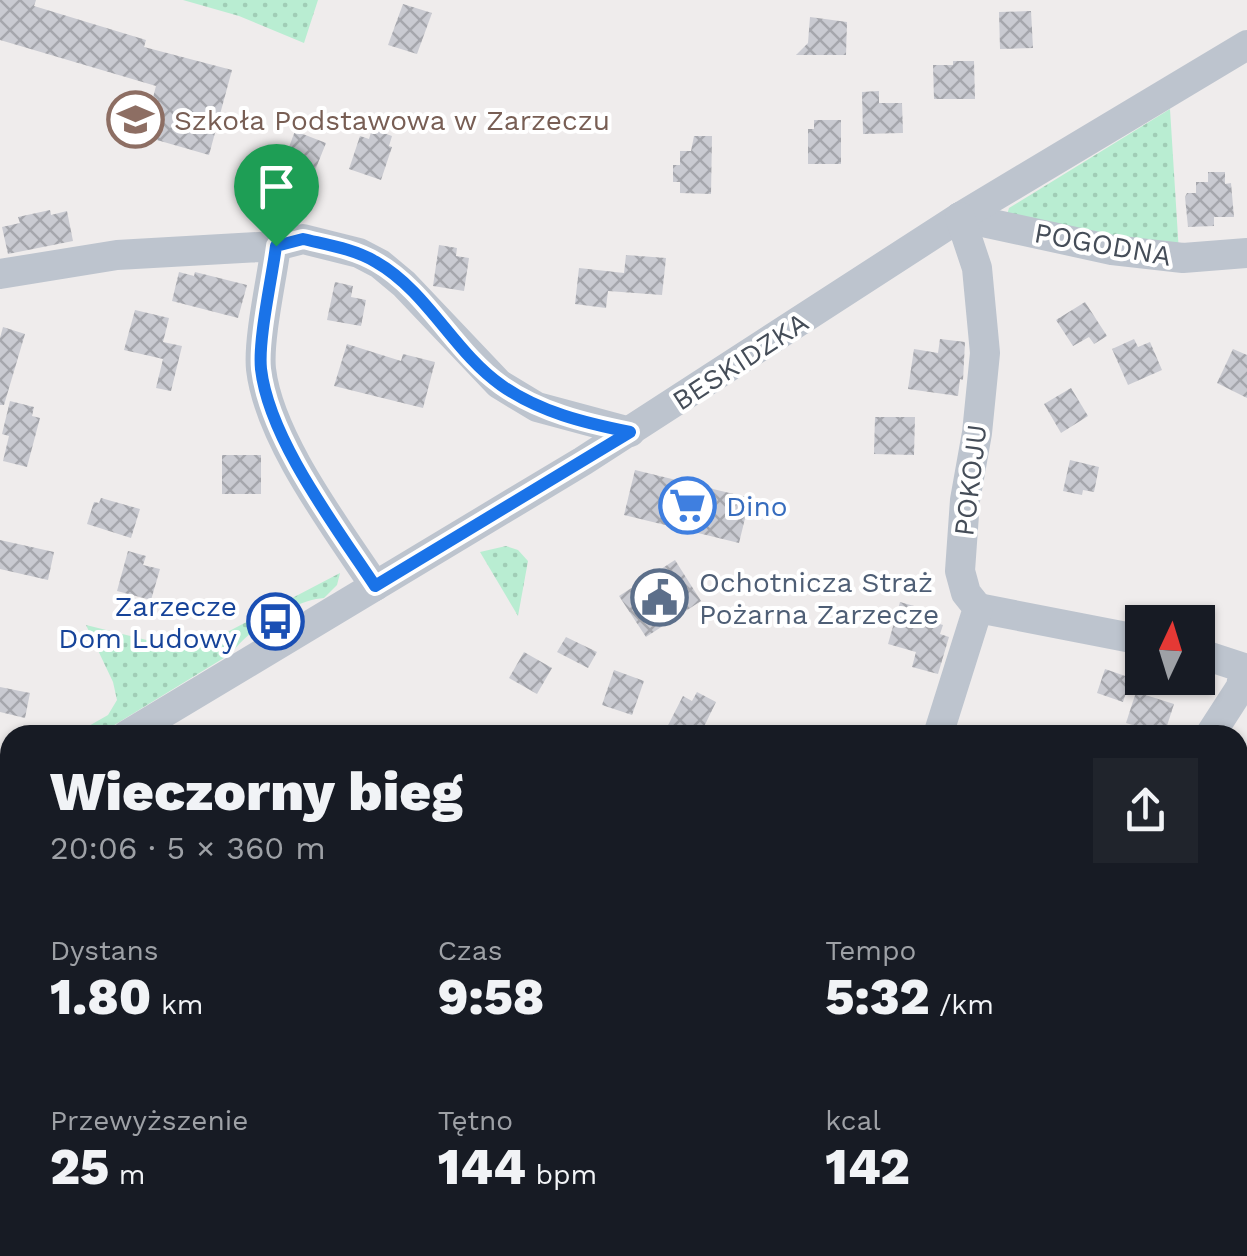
<!DOCTYPE html>
<html lang="pl">
<meta charset="utf-8">
<style>
:root{--surface:#171b24;--page:#20242c;--text:#f1f3f6;--muted:#9ea1a6}
body{margin:0;font-family:"Work Sans",sans-serif;background:var(--page);color:var(--text);height:100vh;display:flex;flex-direction:column;font-size:38px;white-space:nowrap}
*{box-sizing:border-box;margin:0}
p{font-size:32px;color:var(--muted)}
.icon{flex:none;width:55px;height:55px;fill:none;stroke:currentColor;stroke-width:2;stroke-linecap:round;stroke-linejoin:round}
.map{position:relative;flex:1;overflow:hidden}
.drawer{position:absolute;left:0px;top:725px;width:1248px;height:532px;display:flex;flex-direction:column;background:var(--surface);border-radius:30px 30px 0 0;box-shadow:0 2px 8px #0004}
.drawer>*{flex:none}
.needle{width:65px;rotate:4deg}
.buttons{position:absolute;left:1125px;top:605px;display:grid;gap:20px}
.buttons a{display:grid;place-items:center;width:90px;height:90px;border-radius:0px;background:var(--surface);box-shadow:0 2px 8px #0004;font-size:50px}
.pin{position:absolute;display:grid;place-items:center;width:85px;height:85px;color:#fff;margin:-102px -42px;border-radius:50% 50% 50% 0;rotate:-45deg;box-shadow:0 0 10px #0007}
.pin .icon{rotate:45deg}
.round{display:grid;place-items:center;flex:none;width:105px;height:105px;border-radius:0px;background:var(--page)}
.overview{display:flex;align-items:center;justify-content:space-between;height:170px;padding:0 50px}
h1{font-size:55px;font-weight:800;line-height:75px}
.stats{display:grid;grid-template-columns:repeat(3,1fr);gap:15px;height:170px;padding:10px 50px}
.stats div{display:grid;align-content:center}
.stats b{font-size:50px;font-weight:800}
.stats small{font-size:28px;font-weight:400}
.stats p{font-size:28px}
.map>svg:first-child{display:block}
.grass{fill:url(#grass-dots)}
.building{fill:url(#building-cross-hatch)}
.lines{fill:none;stroke-linecap:round;stroke-linejoin:round}
.minor{stroke:#bdc4ce;stroke-width:30}
.route-casing{stroke:#fff;stroke-width:20}
.route{stroke:#1a73e8;stroke-width:12}
.labels{text-anchor:middle;stroke-width:8;stroke-linejoin:round;paint-order:stroke}
.education-label{font-size:28px;fill:#785e54;stroke:#fff;text-anchor:start}
.street-label{font-size:28px;fill:#454d58;stroke:#fff}
.shop-label{font-size:28px;fill:#366cbe;stroke:#fff;text-anchor:start}
.service-label{font-size:28px;fill:#4e5e75;stroke:#fff;text-anchor:start}
.transit-label{font-size:28px;fill:#164399;stroke:#fff;text-anchor:end}
</style>
<div class="map">
<svg width="1247" height="1256" viewBox="0 0 1247 1256">
<defs>
<pattern id="grass-dots" width="8" height="8" patternUnits="userSpaceOnUse" patternTransform="scale(2.5)"><rect width="8" height="8" fill="#b9edd2"/><path d="M2 2h.1M6 6h.1" fill="none" stroke="#a0cdb6" stroke-width="1.8" stroke-linecap="round"/></pattern>
<pattern id="building-cross-hatch" width="8" height="8" patternUnits="userSpaceOnUse" patternTransform="scale(2.5)"><rect width="8" height="8" fill="#c9cad1"/><path d="M0 0l8 8M0 8l8-8" fill="none" stroke="#a5a6ac"/></pattern>
</defs>
<rect width="100%" height="100%" fill="#efecec"/>
<g class="grass">
<polygon points="183,0 318,0 304,43 239,16"/>
<polygon points="1170,109 1179,253 1007,215 1009,208"/>
<polygon points="506,546 518,550 528,561 518,616 480,552"/>
<path d="M340,573L337,585L324,598C295,600 248,629 232,653L98,735H73L108,715L117,700L113,682L86,625L191,651Z"/>
<polygon points="1238,772 1247,775 1247,881 1238,857"/>
</g>
<g class="building">
<polygon points="0,0 36,0 34,6 146,40 144,47 232,70 209,155 143,136 156,86 0,40"/>
<polygon points="403,4 432,13 417,54 388,45"/>
<polygon points="1031,11 1033,48 1000,49 999,12"/>
<polygon points="810,17 847,22 846,55 796,55 808,43"/>
<polygon points="953,61 974,61 975,99 934,99 933,65 953,65"/>
<polygon points="879,91 879,103 902,103 903,133 863,134 862,92"/>
<polygon points="814,120 841,120 841,164 808,164 808,129 814,129"/>
<polygon points="372,129 392,136 389,146 392,147 381,180 349,169 360,136 369,139"/>
<polygon points="295,131 326,143 312,178 282,166"/>
<polygon points="694,136 712,136 711,194 680,193 680,182 673,182 673,165 680,165 680,151 691,151"/>
<polygon points="1208,172 1225,172 1225,184 1231,183 1234,217 1214,217 1214,226 1188,227 1185,197 1187,193 1196,193 1196,182 1208,182"/>
<polygon points="50,210 51,215 67,211 73,241 8,254 2,227 20,223 18,217"/>
<polygon points="439,245 457,248 456,256 469,258 464,291 433,286"/>
<polygon points="626,255 666,258 662,295 608,291 606,308 575,304 579,268 624,273"/>
<polygon points="179,272 194,276 195,272 247,285 238,318 172,301"/>
<polygon points="335,282 353,286 351,297 366,300 361,326 327,320"/>
<polygon points="1085,302 1107,336 1094,344 1089,337 1073,346 1056,320"/>
<polygon points="135,310 169,318 163,342 182,346 171,391 156,388 163,359 124,350"/>
<polygon points="3,327 25,334 4,405 0,405 0,338"/>
<polygon points="940,339 965,342 963,380 960,379 958,396 908,389 914,349 938,353"/>
<polygon points="1134,339 1138,347 1150,342 1162,370 1128,385 1112,349"/>
<polygon points="347,344 401,361 403,354 435,362 423,408 334,386"/>
<polygon points="1233,349 1247,355 1247,398 1217,383"/>
<polygon points="1071,388 1088,416 1061,433 1044,404"/>
<polygon points="10,401 34,407 32,416 40,418 27,467 3,461 9,436 2,434"/>
<polygon points="875,417 915,417 914,455 874,454"/>
<rect x="222" y="455" width="39" height="39"/>
<polygon points="1070,460 1099,467 1094,492 1083,490 1082,495 1063,491"/>
<polygon points="635,470 750,498 739,543 624,515"/>
<polygon points="101,498 140,509 131,538 87,524 94,502 99,503"/>
<polygon points="0,540 54,552 48,580 0,569"/>
<polygon points="128,551 146,556 143,565 160,569 151,600 117,591"/>
<polygon points="675,560 701,601 646,637 619,596"/>
<polygon points="900,602 921,608 918,618 943,625 940,634 949,637 938,674 912,667 916,652 888,644"/>
<polygon points="566,637 597,652 588,668 557,652"/>
<polygon points="524,652 552,668 537,694 509,678"/>
<polygon points="1105,669 1131,678 1123,702 1097,693"/>
<polygon points="614,670 644,681 632,715 602,705"/>
<polygon points="0,687 30,693 25,718 0,712"/>
<polygon points="697,692 716,702 700,735 663,735 683,696 692,701"/>
<polygon points="1136,692 1174,704 1164,735 1126,723"/>
</g>
<g class="lines">
<g class="minor">
<polyline points="960,217 1112,250 1183,258 1247,253"/>
<polyline points="276,246 303,239 359,253 380,264 404,284 499,384 537,407 630,432"/>
<path d="M0,274L117,255L276,246C272,278 258,339 261,369C269,439 336,527 375,586"/>
<polyline points="978,608 1142,640"/>
<polyline points="1198,653 1244,668 1241,687 1210,735"/>
<polyline points="127,735 583,461 960,217 1247,45"/>
<polyline points="938,735 978,608 966,593 960,571 965,500 977,433 985,353 977,268 960,217"/>
<polyline points="0,811 10,805"/>
<polyline points="212,1248 219,1256"/>
<polyline points="675,1248 692,1256"/>
<polyline points="760,1256 761,1248"/>
</g>
</g>
<g class="lines">
<defs>
<path id="route" d="M303,239C328,245 354,249 376,262C427,291 454,352 501,385C539,412 585,423 630,432L375,586C336,527 269,439 261,369C258,339 272,278 276,246Z"/>
</defs>
<use href="#route" class="route-casing"/>
<use href="#route" class="route"/>
</g>
<defs>
<symbol id="school-ring" viewBox="-11 -11 22 22"><circle r="9.5" fill="#fff" stroke="#8d6e63" stroke-width="1.5"/><path d="M0-5L7-2L0 1L-7-2ZM-4 1L0 2.5L4 1V4Q0 6-4 4Z" fill="#8d6e63"/></symbol>
<symbol id="supermarket-ring" viewBox="-11 -11 22 22"><circle r="9.5" fill="#fff" stroke="#3f7fe0" stroke-width="1.5"/><path d="M-6-5.5h2.5l.6 2H6L4.5 2H-2.5L-4.4-4H-6ZM-1.5 3.2a1.3 1.3 0 1 0 .1 0ZM3 3.2a1.3 1.3 0 1 0 .1 0Z" fill="#3f7fe0"/></symbol>
<symbol id="civic-ring" viewBox="-11 -11 22 22"><circle r="9.5" fill="#fff" stroke="#5c6f8a" stroke-width="1.5"/><path d="M-.6-6.5H3V-4.5H.6V-3L4-1V1h2V6H-6V1h2V-1L-.6-3ZM-1.2 2.5V6h2.4V2.5Z" fill="#5c6f8a"/></symbol>
<symbol id="bus-ring" viewBox="-11 -11 22 22"><circle r="9.5" fill="#fff" stroke="#1a4fb4" stroke-width="1.5"/><path d="M-5-6H5V4H4V6H2V4H-2V6H-4V4H-5ZM-3.5-4V0h7V-4ZM-3.5 1.2v1.5H-2V1.2ZM2 1.2v1.5H3.5V1.2Z" fill="#1a4fb4"/></symbol>
</defs>
<g fill-rule="evenodd">
<use href="#school-ring" x="104" y="88" width="63" height="63"/>
<use href="#supermarket-ring" x="656" y="474" width="63" height="63"/>
<use href="#civic-ring" x="628" y="566" width="63" height="63"/>
<use href="#bus-ring" x="244" y="590" width="63" height="63"/>
</g>
<g class="labels">
<g class="education-label">
<text x="174" y="130">Szkoła Podstawowa w Zarzeczu</text>
</g>
<g class="street-label">
<text transform="translate(1103 244) rotate(10)" y="10">POGODNA</text>
<text transform="translate(740 361) rotate(-33)" y="10">BESKIDZKA</text>
<text transform="translate(970 480) rotate(-83)" y="10">POKOJU</text>
</g>
<g class="shop-label">
<text x="726" y="516">Dino</text>
</g>
<g class="service-label">
<text x="699" y="592">Ochotnicza Straż<tspan x="699" dy="32">Pożarna Zarzecze</tspan></text>
</g>
<g class="transit-label">
<text x="237" y="616">Zarzecze<tspan x="237" dy="32">Dom Ludowy</tspan></text>
</g>
</g>
</svg>
<div class="buttons">
<a><svg class="needle" viewBox="-14 -14 28 28"><path d="M0-13l5 13h-10z" fill="#e53935"/><path d="M0 13l5-13h-10z" fill="#9ea1a6"/></svg></a>
</div>
<div class="pin" style="left:276px;top:246px;background:#1e9e55"><svg class="icon" aria-label="arrive" viewBox="0 0 24 24"><path d="M6 21V4h12l-3 4 3 4H6"/></svg></div>
<section class="drawer">
<div class="overview"><div><h1>Wieczorny bieg</h1><p>20:06 · 5 × 360 m</p></div><a class="round"><svg class="icon" aria-label="share" viewBox="0 0 24 24"><path d="M12 15V3M7 8l5-5 5 5M5 13v7h14v-7"/></svg></a></div>
<div class="stats">
<div><p>Dystans</p><b>1.80<small> km</small></b></div>
<div><p>Czas</p><b>9:58</b></div>
<div><p>Tempo</p><b>5:32<small> /km</small></b></div>
</div>
<div class="stats">
<div><p>Przewyższenie</p><b>25<small> m</small></b></div>
<div><p>Tętno</p><b>144<small> bpm</small></b></div>
<div><p>kcal</p><b>142</b></div>
</div>
</section>
</div>
